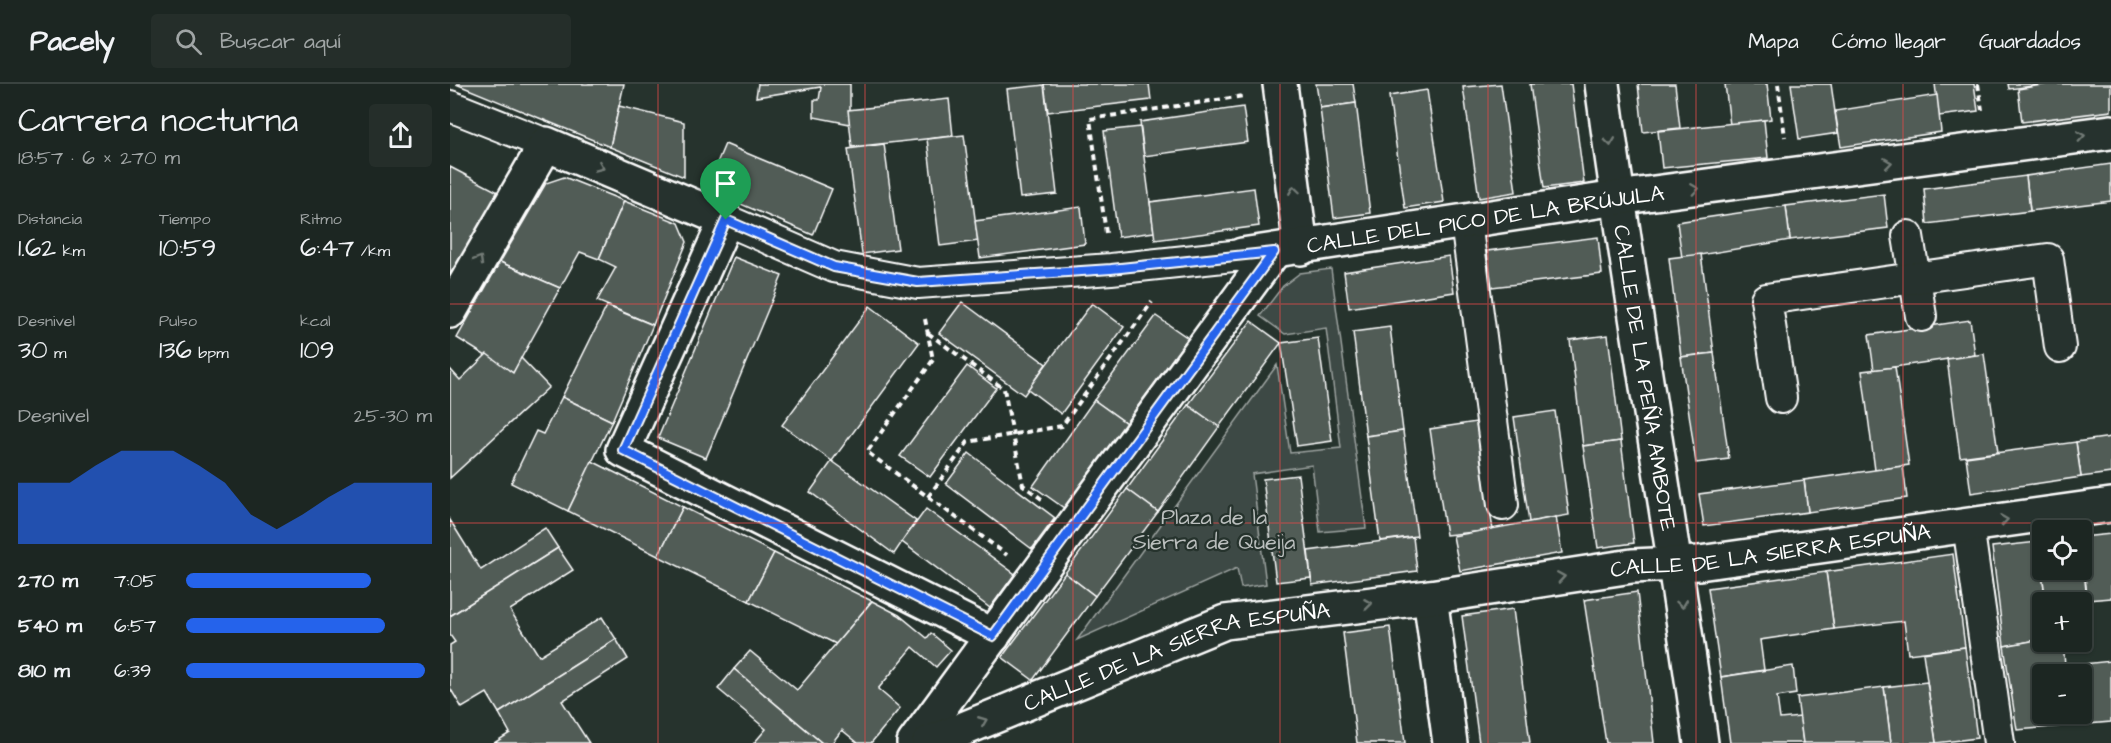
<!DOCTYPE html>
<html lang="es">
<meta charset="utf-8">
<style>
:root{--surface:#1c2622;--page:#252e2a;--text:#f1f3f6;--muted:#a0a5a5;--line:#3a4340;--accent:#2563eb}
body{margin:0;font-family:"Architects Daughter",sans-serif;background:var(--page);color:var(--text);height:100vh;display:flex;flex-direction:column;font-size:22px;white-space:nowrap}
*{box-sizing:border-box;margin:0}
p{font-size:20px;color:var(--muted)}
.icon{flex:none;width:33px;height:33px;fill:none;stroke:currentColor;stroke-width:2;stroke-linecap:round;stroke-linejoin:round}
.map{position:relative;flex:1;overflow:hidden}
.panel{display:flex;flex-direction:column;background:var(--surface);width:450px}
.panel>*{flex:none}
.tools{position:absolute;left:1582px;top:436px;display:grid;gap:12px}
.tools a{display:grid;place-items:center;width:60px;height:60px;border-radius:6px;background:var(--surface);box-shadow:0 2px 4px #0004,0 0 0 2px var(--line);font-size:30px}
.pin{position:absolute;display:grid;place-items:center;width:51px;height:51px;color:#fff;margin:-62px -26px;border-radius:50% 50% 50% 0;rotate:-45deg;box-shadow:0 0 6px #0007}
.pin .icon{rotate:45deg}
.round{display:grid;place-items:center;flex:none;width:63px;height:63px;border-radius:6px;background:var(--page)}
.headline{display:flex;align-items:center;justify-content:space-between;height:102px;padding:0 18px}
h1{font-size:33px;font-weight:600;line-height:45px}
.figures{display:grid;grid-template-columns:repeat(3,1fr);gap:9px;height:102px;padding:6px 18px}
.figures div{display:grid;align-content:center}
.figures b{font-size:26px;font-weight:600}
.figures small{font-size:16px;font-weight:400}
.figures p{font-size:16px}
.chart{height:168px;padding:12px 18px}
.chart p{display:flex;justify-content:space-between}
.chart svg{width:100%;height:108px;margin-top:6px;fill:var(--accent);opacity:.7}
ul{padding:0 18px;list-style:none;font-size:20px}
li{display:grid;grid-template-columns:96px 72px 1fr;align-items:center;height:45px}
li i{height:15px;border-radius:8px;background:var(--accent)}
header{display:flex;align-items:center;gap:36px;box-sizing:border-box;height:84px;padding:0 30px;background:var(--surface);border-bottom:2px solid var(--line)}
header strong{font-size:28px}
nav{display:flex;gap:33px;margin-inline-start:auto;font-size:21px}
.search{width:420px;height:54px;background:var(--page);display:flex;align-items:center;gap:15px;box-sizing:border-box;padding:0 21px;border-radius:6px;color:var(--muted);font-size:22px}
main{display:flex;flex:1;min-height:0}
.map>svg:first-child{display:block}
.green{fill:#3e4944;stroke:#9ea4a2;stroke-width:1.5}
.building{fill:#515c57;stroke:#fff;stroke-width:1.5;fill-rule:evenodd}
.lines{fill:none;stroke-linecap:round;stroke-linejoin:round}
.pedestrian-casing{stroke:#fff;stroke-width:34}
.minor-casing{stroke:#fff;stroke-width:38}
.path{stroke:#fff;stroke-width:4;stroke-dasharray:6 4.5;stroke-linecap:butt}
.pedestrian{stroke:#26332d;stroke-width:30}
.minor{stroke:#26332d;stroke-width:33}
.oneway{stroke:#727a76}
.route-casing{stroke:#fff;stroke-width:12}
.route{stroke:#2563eb;stroke-width:8}
.grid{fill:none;stroke:#dc4848;stroke-width:1.5;stroke-opacity:0.55}
.labels{text-anchor:middle;stroke-width:4.5;stroke-linejoin:round;paint-order:stroke}
.street-label{font-size:22px;fill:#fff;stroke:#26332d}
.park-label{font-size:22px;fill:#bbbfbe;stroke:#26332d}
</style>
<header>
<strong>Pacely</strong>
<div class="search"><svg class="icon" aria-label="search" viewBox="0 0 24 24"><circle cx="10" cy="10" r="6"/><path d="M15 15l6 6"/></svg>Buscar aquí</div>
<nav><a>Mapa</a><a>Cómo llegar</a><a>Guardados</a></nav>
</header>
<main>
<section class="panel">
<div class="headline"><div><h1>Carrera nocturna</h1><p>18:57 · 6 × 270 m</p></div><a class="round"><svg class="icon" aria-label="share" viewBox="0 0 24 24"><path d="M12 15V3M7 8l5-5 5 5M5 13v7h14v-7"/></svg></a></div>
<div class="figures">
<div><p>Distancia</p><b>1.62<small> km</small></b></div>
<div><p>Tiempo</p><b>10:59</b></div>
<div><p>Ritmo</p><b>6:47<small> /km</small></b></div>
</div>
<div class="figures">
<div><p>Desnivel</p><b>30<small> m</small></b></div>
<div><p>Pulso</p><b>136<small> bpm</small></b></div>
<div><p>kcal</p><b>109</b></div>
</div>
<div class="chart"><p><span>Desnivel</span>25–30 m</p>
<svg viewBox="0 0 160 44" preserveAspectRatio="none"><path d="M0 44V19L10 19L20 19L30 12L40 6L50 6L60 6L70 12L80 19L90 32L100 38L110 32L120 25L130 19L140 19L150 19L160 19V44z"/></svg>
</div>
<ul>
<li><b>270 m</b>7:05<i style="width:75%"></i></li>
<li><b>540 m</b>6:57<i style="width:81%"></i></li>
<li><b>810 m</b>6:39<i style="width:97%"></i></li>
</ul>
</section>
<div class="map">
<svg width="1661" height="659" viewBox="0 0 1661 659">
<rect width="100%" height="100%" fill="#26332d"/>
<filter id="ink" filterUnits="userSpaceOnUse"><feTurbulence type="fractalNoise" baseFrequency=".0167" numOctaves="2"/><feDisplacementMap in="SourceGraphic" scale="12" xChannelSelector="R" yChannelSelector="G"/><feConvolveMatrix kernelMatrix="1 2 1 2 8 2 1 2 1" color-interpolation-filters="sRGB"/></filter>
<g filter="url(#ink)">
<polygon class="green" points="881,185 916,444 870,448 862,381 802,390 816,500 791,504 787,484 627,556 827,281 840,369 891,364 876,244 835,250 810,232 833,202 850,189"/>
<g class="building">
<polygon points="6,0 174,0 160,63"/>
<polygon points="308,0 400,0 400,40 364,33 364,16 369,16 371,3 306,13"/>
<polygon points="594,0 699,0 701,16 598,28"/>
<polygon points="866,0 903,0 906,19 870,24"/>
<polygon points="1051,0 1066,108 1029,114 1013,3"/>
<polygon points="1080,0 1121,0 1134,99 1094,104"/>
<polygon points="1188,0 1225,0 1230,44 1193,48"/>
<polygon points="1275,0 1317,0 1321,35 1280,41"/>
<polygon points="1341,0 1381,0 1388,49 1349,55"/>
<polygon points="1485,0 1524,0 1528,27 1489,32"/>
<polygon points="1558,0 1591,0 1591,1 1559,5"/>
<polygon points="1661,0 1661,27 1572,38 1568,5 1598,0"/>
<polygon points="594,1 607,110 570,114 557,5"/>
<polygon points="977,6 994,118 955,124 939,12"/>
<polygon points="1487,11 1491,48 1391,63 1385,27"/>
<polygon points="499,15 503,52 402,63 398,26"/>
<polygon points="906,19 920,129 884,134 870,24"/>
<polygon points="169,22 234,38 234,93 160,63"/>
<polygon points="793,23 798,58 694,72 690,38"/>
<polygon points="1314,36 1318,74 1212,84 1208,47"/>
<polygon points="690,43 704,148 668,153 654,47"/>
<polygon points="514,51 528,157 490,162 477,55"/>
<polygon points="275,60 382,105 363,151 256,105"/>
<polygon points="434,60 448,165 412,170 398,65"/>
<polygon points="1661,80 1661,117 1580,127 1576,92"/>
<polygon points="0,83 50,109 0,193"/>
<polygon points="1576,92 1580,127 1477,140 1474,105"/>
<polygon points="114,93 174,117 149,175 130,168 110,204 50,178 96,99"/>
<polygon points="804,104 809,142 705,156 700,118"/>
<polygon points="1434,110 1438,144 1340,156 1336,122"/>
<polygon points="174,117 229,139 237,158 203,241 147,217 166,183 149,175"/>
<polygon points="1336,122 1340,156 1232,174 1227,138"/>
<polygon points="631,123 635,160 530,174 525,137"/>
<polygon points="1148,153 1152,190 1042,203 1037,167"/>
<polygon points="1251,170 1264,269 1231,273 1219,174"/>
<polygon points="999,172 1004,208 899,224 894,188"/>
<polygon points="284,173 332,192 256,374 208,354"/>
<polygon points="50,178 110,204 63,289 7,254"/>
<polygon points="512,218 596,280 574,311 489,249"/>
<polygon points="642,219 674,243 611,330 578,305"/>
<polygon points="157,222 203,241 162,337 112,313"/>
<polygon points="420,222 469,259 382,377 332,341"/>
<polygon points="706,232 738,254 676,339 644,316"/>
<polygon points="1520,236 1525,271 1424,286 1419,251"/>
<polygon points="801,237 831,259 769,343 738,321"/>
<polygon points="940,243 953,347 916,352 903,248"/>
<polygon points="1158,251 1171,357 1133,362 1120,256"/>
<polygon points="868,254 882,357 847,362 831,259"/>
<polygon points="1264,269 1279,375 1246,379 1231,273"/>
<polygon points="37,270 63,289 71,274 99,303 0,394 0,285 10,296"/>
<polygon points="1534,270 1548,368 1510,373 1497,275"/>
<polygon points="517,282 546,304 480,393 450,372"/>
<polygon points="1445,283 1459,381 1425,386 1412,287"/>
<polygon points="112,313 162,337 118,427 61,399 86,347 93,350"/>
<polygon points="644,316 676,339 614,424 583,402"/>
<polygon points="738,321 769,343 708,428 677,405"/>
<polygon points="1105,327 1119,431 1079,438 1064,333"/>
<polygon points="1026,338 1043,446 996,451 980,345"/>
<polygon points="953,347 967,452 930,457 916,352"/>
<polygon points="1661,353 1661,389 1631,393 1626,358"/>
<polygon points="1171,357 1184,459 1148,464 1133,362"/>
<polygon points="1626,358 1631,393 1521,409 1516,373"/>
<polygon points="519,369 605,434 582,465 496,400"/>
<polygon points="142,377 233,423 208,472 118,427"/>
<polygon points="382,377 466,437 444,470 360,408"/>
<polygon points="1453,382 1457,414 1358,428 1354,396"/>
<polygon points="848,391 861,494 826,498 813,395"/>
<polygon points="1354,396 1358,428 1254,442 1249,410"/>
<polygon points="677,405 708,428 645,512 615,489"/>
<polygon points="233,423 324,469 299,517 208,472"/>
<polygon points="476,425 565,490 540,524 452,458"/>
<polygon points="1106,433 1112,469 1010,487 1003,452"/>
<polygon points="0,436 31,486 95,444 108,464 0,532"/>
<polygon points="1661,450 1661,514 1637,516 1632,453"/>
<polygon points="963,453 967,487 862,501 858,467"/>
<polygon points="1588,458 1596,519 1593,519 1593,555 1554,562 1542,463"/>
<polygon points="1588,458 1593,458 1593,486 1632,486 1632,468 1637,516 1596,519"/>
<polygon points="108,464 123,486 60,526 89,572 152,533 166,555 49,629 37,609 12,624 0,604 0,561 5,558 0,551 0,532"/>
<polygon points="324,469 422,517 386,560 299,517"/>
<polygon points="1503,470 1515,563 1458,570 1454,537 1384,545 1376,488"/>
<polygon points="1376,488 1384,545 1310,556 1314,586 1271,593 1258,504"/>
<polygon points="615,489 645,512 583,596 552,573"/>
<polygon points="1187,508 1204,659 1156,659 1134,516"/>
<polygon points="422,517 449,531 477,554 481,549 501,566 486,583 463,563 428,605 450,624 421,659 408,659 392,646 382,659 372,659 284,585 300,567 347,606"/>
<polygon points="1063,525 1080,659 1029,659 1012,532"/>
<polygon points="940,543 955,659 907,659 893,549"/>
<polygon points="166,555 178,575 112,617 139,659 44,659 60,649 49,629"/>
<path d="M1593,555V558H1613L1615,582L1661,577V638L1567,646L1554,562ZM1593,591H1632V630H1593Z"/>
<polygon points="1515,563 1527,654 1486,659 1473,569"/>
<polygon points="1343,582 1346,610 1327,613 1330,635 1350,633 1353,659 1280,659 1271,593"/>
<polygon points="284,585 372,659 304,659 316,645 268,605"/>
<polygon points="1477,598 1486,659 1441,659 1434,603"/>
<polygon points="1434,603 1441,659 1353,659 1347,614"/>
</g>
<g class="lines">
<defs>
<g id="pedestrian">
<polyline points="0,22 96,60"/>
<polyline points="276,136 384,183 468,199 661,185 792,171"/>
<polyline points="1016,138 1053,421"/>
<polyline points="1458,152 1471,232"/>
<polyline points="1331,314 1316,215 1598,175 1610,263"/>
<polyline points="1518,441 1549,659"/>
</g>
<g id="minor">
<polyline points="830,0 851,164"/>
<path id="s1" d="M1152,0C1181,220 1221,439 1251,659"/>
<path id="s2" d="M792,171L1167,114L1661,48"/>
<polyline points="0,227 96,60 276,136 173,366 543,552"/>
<polyline points="980,513 1000,659"/>
<polyline points="464,659 824,167"/>
<path id="s3" d="M479,659L775,538L980,513L1182,482L1249,479L1661,421"/>
</g>
</defs>
<use href="#pedestrian" class="pedestrian-casing"/>
<use href="#minor" class="minor-casing"/>
<g class="path">
<polyline points="1328,0 1335,53"/>
<polyline points="1528,0 1532,26"/>
<polyline points="656,149 640,35 794,12"/>
<polyline points="475,235 483,276 417,368 557,471"/>
<polyline points="478,249 554,305 573,401 593,416"/>
<polyline points="478,413 518,358 612,342 702,218"/>
</g>
<use href="#pedestrian" class="pedestrian"/>
<use href="#minor" class="minor"/>
</g>
<defs><path id="oneway-chevron" d="M-2-3.5L2.5 0L-2 3.5" fill="none" stroke-width="1.6" stroke-linecap="round" stroke-linejoin="round" transform="scale(1.5)"/></defs>
<g class="oneway">
<use href="#oneway-chevron" transform="translate(1631 52) rotate(-8)"/>
<use href="#oneway-chevron" transform="translate(1160 58) rotate(83)"/>
<use href="#oneway-chevron" transform="translate(1438 79) rotate(-8)"/>
<use href="#oneway-chevron" transform="translate(150 83) rotate(23)"/>
<use href="#oneway-chevron" transform="translate(1245 105) rotate(-8)"/>
<use href="#oneway-chevron" transform="translate(844 106) rotate(-98)"/>
<use href="#oneway-chevron" transform="translate(29 176) rotate(-60)"/>
<use href="#oneway-chevron" transform="translate(1554 436) rotate(-8)"/>
<use href="#oneway-chevron" transform="translate(1111 493) rotate(-9)"/>
<use href="#oneway-chevron" transform="translate(918 520) rotate(-7)"/>
<use href="#oneway-chevron" transform="translate(1232 520) rotate(82)"/>
<use href="#oneway-chevron" transform="translate(533 637) rotate(-22)"/>
</g>
</g>
<g class="lines" filter="url(#ink)">
<defs>
<polygon id="route" points="276,136 384,183 468,198 661,185 824,168 543,552 173,366"/>
</defs>
<use href="#route" class="route-casing"/>
<use href="#route" class="route"/>
</g>
<path class="grid" d="M208,0V659M415,0V659M623,0V659M830,0V659M1038,0V659M1246,0V659M1453,0V659M0,220H1661M0,439H1661"/>
<g class="labels">
<g class="street-label">
<text dy="8" stroke="none"><textPath href="#s2" startOffset="246">CALLE DEL PICO DE LA BRÚJULA</textPath></text>
<text dy="8" stroke="none"><textPath href="#s1" startOffset="297">CALLE DE LA PEÑA AMBOTE</textPath></text>
<text dy="8" stroke="none"><textPath href="#s3" startOffset="870">CALLE DE LA SIERRA ESPUÑA</textPath></text>
<text dy="8" stroke="none"><textPath href="#s3" startOffset="264">CALLE DE LA SIERRA ESPUÑA</textPath></text>
</g>
<g class="park-label">
<text x="764" y="440">Plaza de la<tspan x="764" dy="25">Sierra de Queija</tspan></text>
</g>
</g>
</svg>
<div class="tools">
<a><svg class="icon" aria-label="locate" viewBox="0 0 24 24"><circle cx="12" cy="12" r="6"/><path d="M12 2v4M12 18v4M2 12h4M18 12h4"/></svg></a>
<a>+</a>
<a>−</a>
</div>
<div class="pin" style="left:276px;top:136px;background:#1e9e55"><svg class="icon" aria-label="arrive" viewBox="0 0 24 24"><path d="M6 21V4h12l-3 4 3 4H6"/></svg></div>
</div>
</main>
